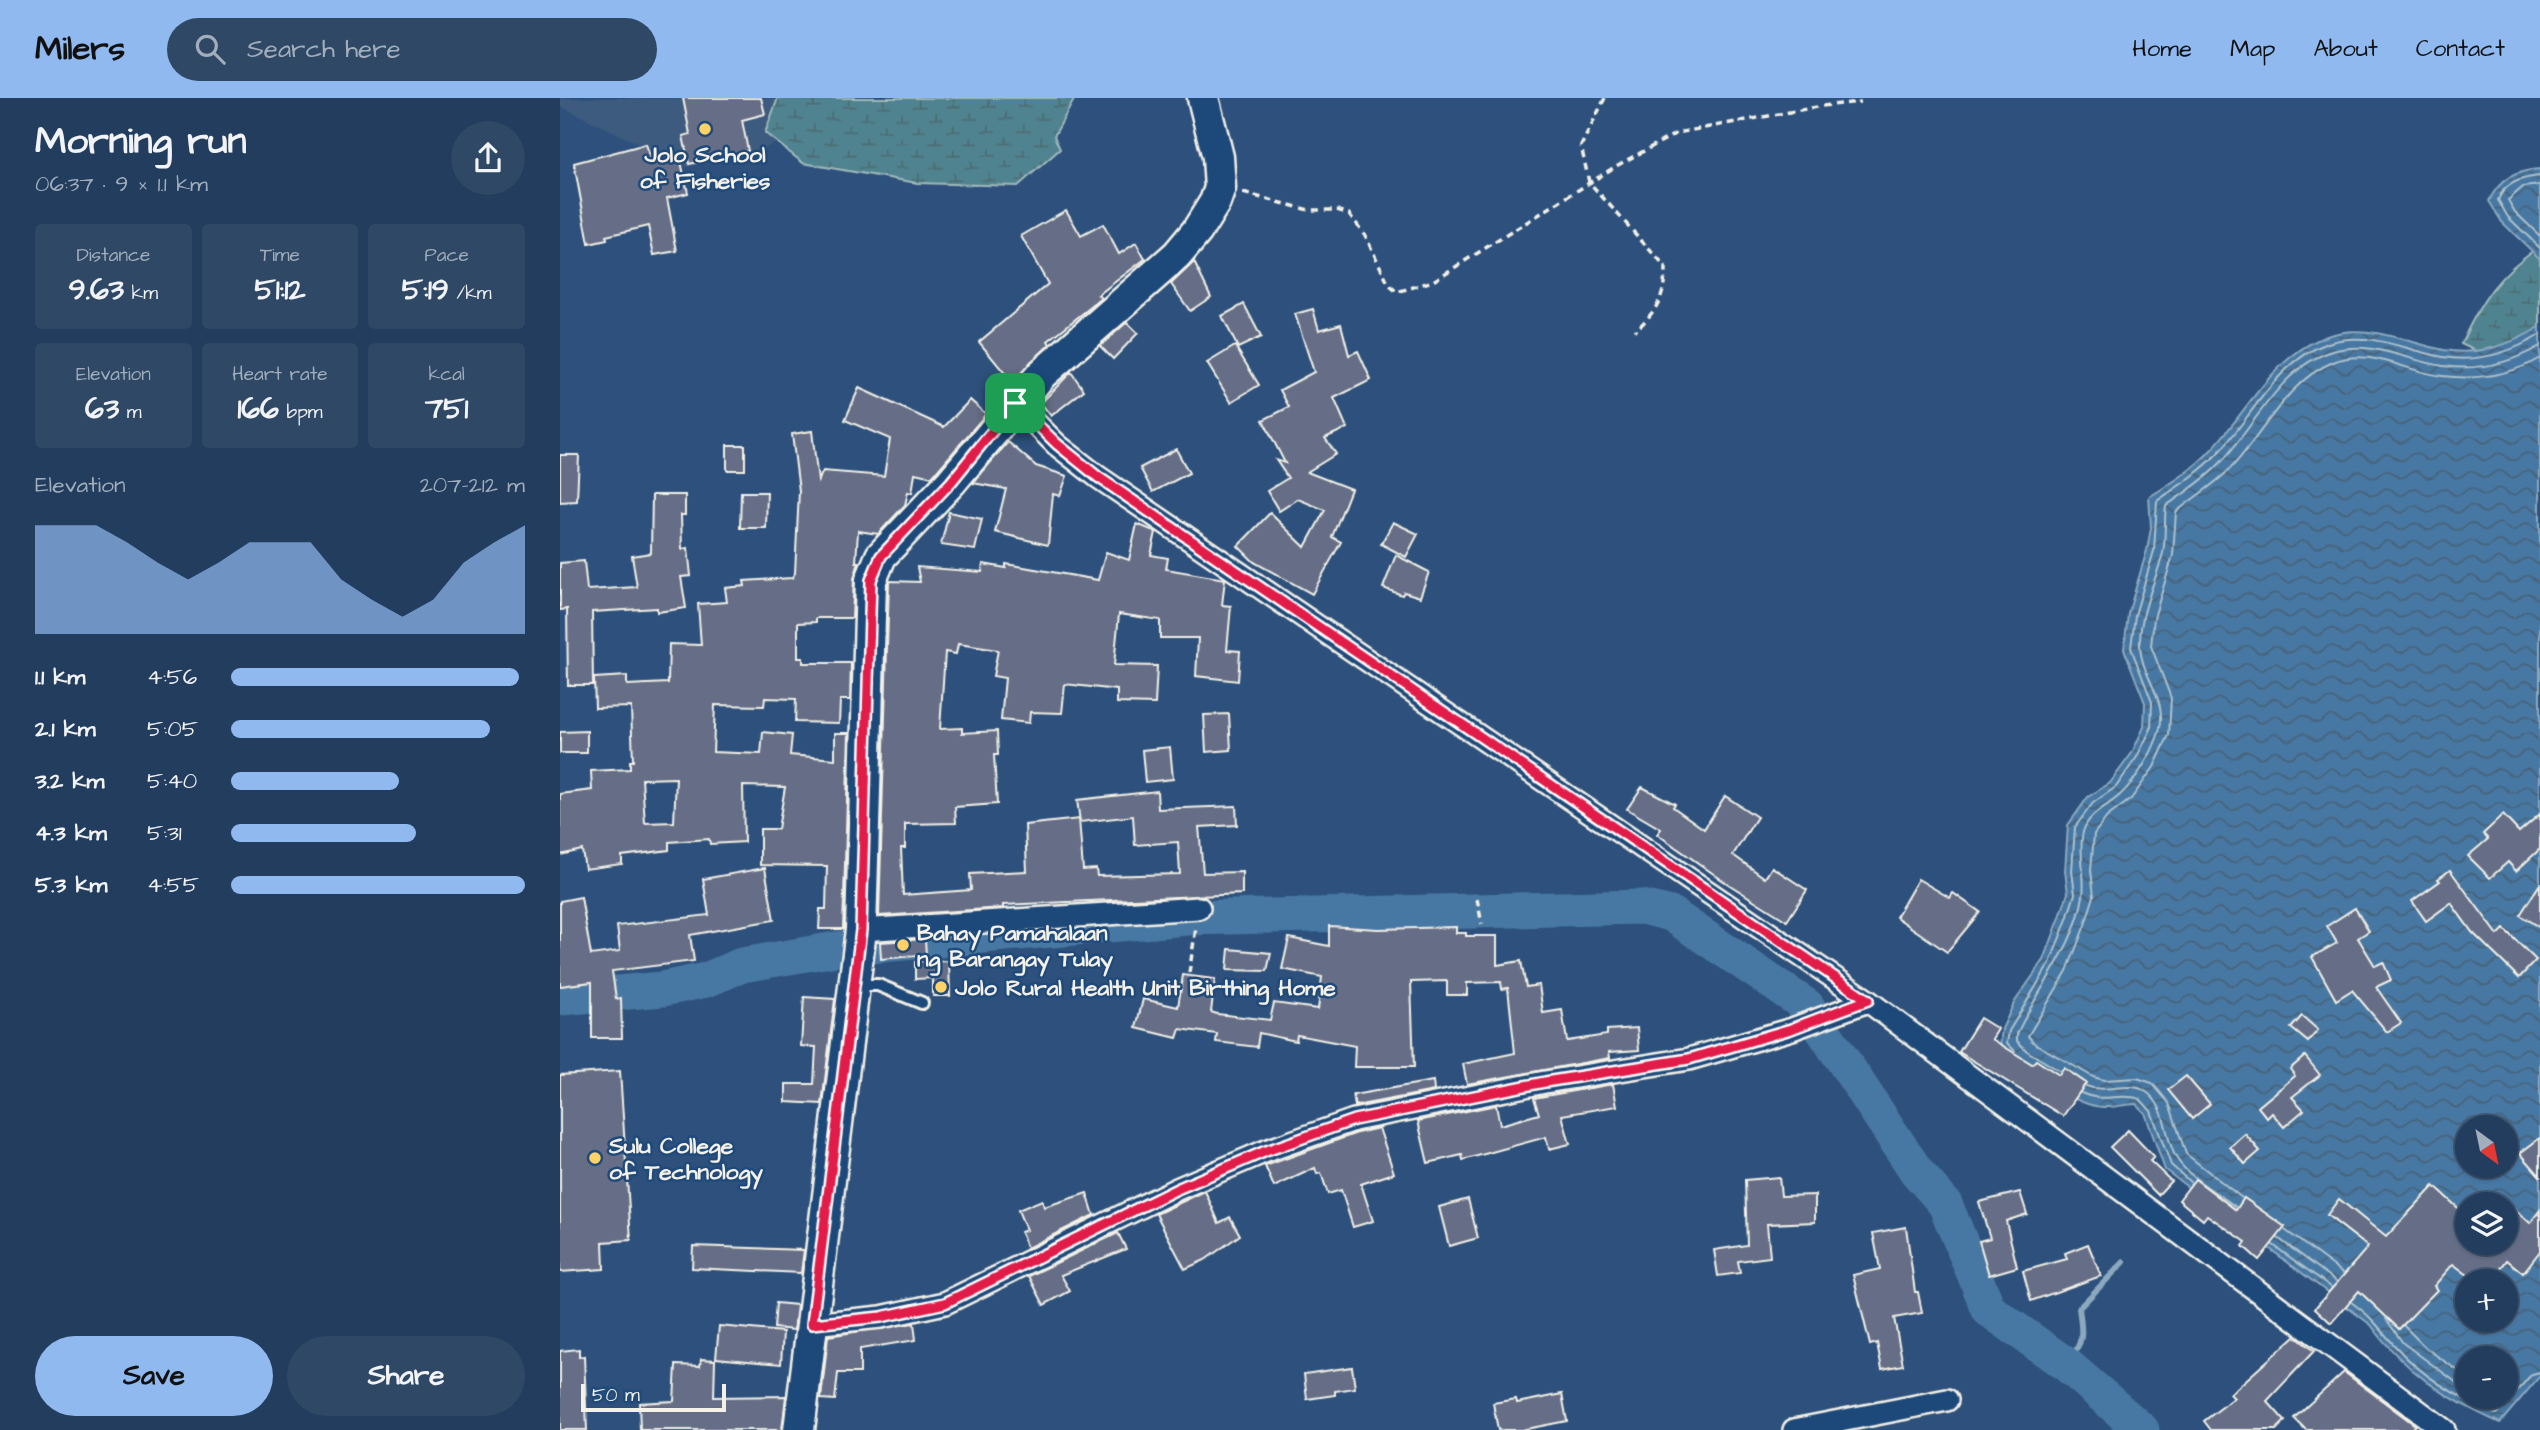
<!DOCTYPE html>
<meta charset="utf-8">
<style>
:root{--surface:#223d5d;--page:#2e4866;--text:#f1f3f6;--muted:#a2aebc;--line:#3f5672;--accent:#90b9f0}
body{margin:0;font-family:"Architects Daughter",sans-serif;background:var(--page);color:var(--text);height:100vh;display:flex;flex-direction:column;font-size:26px;white-space:nowrap}
*{box-sizing:border-box;margin:0}
p{font-size:23px;color:var(--muted)}
.icon{flex:none;width:38px;height:38px;fill:none;stroke:currentColor;stroke-width:2;stroke-linecap:round;stroke-linejoin:round}
.map{position:relative;flex:1;overflow:hidden}
.panel{display:flex;flex-direction:column;background:var(--surface);width:560px}
.panel>*{flex:none}
.needle{width:46px;rotate:147deg}
.fabs{position:absolute;left:1895px;top:1017px;display:grid;gap:14px}
.fabs a{display:grid;place-items:center;width:63px;height:63px;border-radius:50%;background:var(--surface);box-shadow:0 2px 5px #0004,0 0 0 2px var(--line);font-size:35px}
.scale{position:absolute;left:21px;bottom:18px;width:145px;box-sizing:border-box;padding-left:7px;border:4px solid #f4f1e8;border-top:0;font-size:19px;line-height:24px;white-space:nowrap;color:#f4f1e8;-webkit-text-stroke:5px #1f4a7a;paint-order:stroke}
.pin{position:absolute;display:grid;place-items:center;width:60px;height:60px;color:#fff;margin:-30px;border-radius:14px;box-shadow:0 4px 10px #0006}
.round{display:grid;place-items:center;flex:none;width:74px;height:74px;border-radius:37px;background:var(--page)}
.summary{display:flex;align-items:center;justify-content:space-between;height:119px;padding:0 35px}
h1{font-size:38px;font-weight:700;line-height:52px}
.stats{display:grid;grid-template-columns:repeat(3,1fr);gap:10px;height:119px;padding:7px 35px}
.stats div{display:grid;align-content:center;border-radius:7px;background:var(--page);text-align:center}
.stats b{font-size:30px;font-weight:700}
.stats small{font-size:19px;font-weight:400}
.stats p{font-size:19px}
.chart{height:196px;padding:14px 35px}
.chart p{display:flex;justify-content:space-between}
.chart svg{width:100%;height:126px;margin-top:7px;fill:var(--accent);opacity:.7}
.button{display:flex;gap:14px;margin-top:auto;padding:14px 35px}
.button a{flex:1;height:80px;border-radius:42px;background:var(--accent);color:#111;font-size:28px;font-weight:700;line-height:80px;text-align:center}
.button a+a{background:var(--page);color:var(--text)}
ul{padding:0 35px;list-style:none;font-size:23px}
li{display:grid;grid-template-columns:112px 84px 1fr;align-items:center;height:52px}
li i{height:18px;border-radius:9px;background:var(--accent)}
header{display:flex;align-items:center;gap:42px;box-sizing:border-box;height:98px;padding:0 35px;background:var(--accent);color:#111}
header strong{font-size:33px}
nav{display:flex;gap:38px;margin-inline-start:auto;font-size:24px}
.search{width:490px;height:63px;background:var(--page);display:flex;align-items:center;gap:18px;box-sizing:border-box;padding:0 24px;border-radius:38px;color:var(--muted);font-size:26px}
main{display:flex;flex:1;min-height:0}
.map>svg:first-child{display:block}
.built{fill:#3e5a7f}
.wetland{fill:url(#wetland-marsh);stroke:#a2babc;stroke-width:2}
.water{fill:url(#water-waves);stroke:#8ca8bf;stroke-width:2;fill-rule:evenodd}
.lines{fill:none;stroke-linecap:round;stroke-linejoin:round}
.shore{stroke:#aec1cc;stroke-width:2}
.stream{stroke:#8ca8bf;stroke-width:6}
.river{stroke:#4678a3;stroke-width:35}
.building{fill:#656e86;stroke:#f4f1e8;stroke-width:2;fill-rule:evenodd}
.lane-casing{stroke:#f4f1e8;stroke-width:16}
.street-casing{stroke:#f4f1e8;stroke-width:26}
.secondary-casing{stroke:#f4f1e8;stroke-width:35}
.path{stroke:#f4f1e8;stroke-width:3.5;stroke-dasharray:7 5;stroke-linecap:butt}
.lane{stroke:#1f4a7a;stroke-width:10}
.street{stroke:#1f4a7a;stroke-width:21}
.secondary{stroke:#1f4a7a;stroke-width:30}
.route-casing{stroke:#fff;stroke-width:14}
.route{stroke:#e11d48;stroke-width:9}
.poi-dot{fill:#ffd166;stroke:#1f4a7a;stroke-width:2.5}
.labels{text-anchor:middle;stroke-width:5;stroke-linejoin:round;paint-order:stroke}
.poi-label{font-size:23px;font-weight:bold;fill:#f4f1e8;stroke:#1f4a7a;text-anchor:start}
</style>
<header>
<strong>Milers</strong>
<div class="search"><svg class="icon" aria-label="search" viewBox="0 0 24 24"><circle cx="10" cy="10" r="6"/><path d="M15 15l6 6"/></svg>Search here</div>
<nav><a>Home</a><a>Map</a><a>About</a><a>Contact</a></nav>
</header>
<main>
<section class="panel">
<div class="summary"><div><h1>Morning run</h1><p>06:37 · 9 × 1.1 km</p></div><a class="round"><svg class="icon" aria-label="share" viewBox="0 0 24 24"><path d="M12 15V3M7 8l5-5 5 5M5 13v7h14v-7"/></svg></a></div>
<div class="stats">
<div><p>Distance</p><b>9.63<small> km</small></b></div>
<div><p>Time</p><b>51:12</b></div>
<div><p>Pace</p><b>5:19<small> /km</small></b></div>
</div>
<div class="stats">
<div><p>Elevation</p><b>63<small> m</small></b></div>
<div><p>Heart rate</p><b>166<small> bpm</small></b></div>
<div><p>kcal</p><b>751</b></div>
</div>
<div class="chart"><p><span>Elevation</span>207–212 m</p>
<svg viewBox="0 0 160 44" preserveAspectRatio="none"><path d="M0 44V6L10 6L20 6L30 12L40 19L50 25L60 19L70 12L80 12L90 12L100 25L110 32L120 38L130 32L140 19L150 12L160 6V44z"/></svg>
</div>
<ul>
<li><b>1.1 km</b>4:56<i style="width:98%"></i></li>
<li><b>2.1 km</b>5:05<i style="width:88%"></i></li>
<li><b>3.2 km</b>5:40<i style="width:57%"></i></li>
<li><b>4.3 km</b>5:31<i style="width:63%"></i></li>
<li><b>5.3 km</b>4:55<i style="width:100%"></i></li>
</ul>
<div class="button"><a>Save</a><a>Share</a></div>
</section>
<div class="map">
<svg width="1980" height="1332" viewBox="0 0 1980 1332">
<defs>
<pattern id="wetland-marsh" width="20" height="14" patternUnits="userSpaceOnUse" patternTransform="scale(1.75)"><rect width="20" height="14" fill="#4f8390"/><path d="M1 5h8M5 5V1M11 12h8M15 12V8" fill="none" stroke="#4d6b72"/></pattern>
<pattern id="water-waves" width="16" height="10" patternUnits="userSpaceOnUse" patternTransform="scale(1.75)"><rect width="16" height="10" fill="#4678a3"/><path d="M0 5q4-4 8 0t8 0" fill="none" stroke="#476279"/></pattern>
</defs>
<rect width="100%" height="100%" fill="#2d517c"/>
<filter id="ink" filterUnits="userSpaceOnUse"><feTurbulence type="fractalNoise" baseFrequency=".0143" numOctaves="2"/><feDisplacementMap in="SourceGraphic" scale="14" xChannelSelector="R" yChannelSelector="G"/><feConvolveMatrix kernelMatrix="1 2 1 2 8 2 1 2 1" color-interpolation-filters="sRGB"/></filter>
<g filter="url(#ink)">
<polygon class="built" points="0,0 301,0 200,53 127,69 0,8"/>
<g class="wetland">
<polygon points="218,0 515,0 494,38 500,51 458,88 357,85 243,65 205,35"/>
<path d="M1980,148V386L1937,263L1901,246C1921,202 1939,175 1980,148Z"/>
</g>
<g class="water">
<path d="M1980,71V161L1942,124L1929,103C1940,80 1956,73 1980,71Z"/>
<path d="M1980,229V1278L1940,1325C1888,1302 1844,1273 1811,1227L1605,1072L1585,1015L1576,1006C1565,1006 1553,1010 1543,1009C1509,1007 1466,967 1440,948L1442,931L1454,905L1484,862L1500,819L1508,795L1505,773L1508,727L1528,699L1550,685L1572,655L1584,629L1585,605L1564,551L1568,516L1587,452L1591,430L1589,399C1612,385 1634,371 1652,351C1688,312 1712,260 1764,239C1804,223 1845,244 1884,252C1919,258 1950,247 1980,229ZM1908,1029H1946V1068H1908ZM1908,1106H1946V1144H1908ZM1908,1183H1946V1222H1908ZM1908,1260H1946V1298H1908Z"/>
</g>
<g class="lines">
<g class="shore">
<path d="M1980,78C1962,80 1945,84 1938,102L1948,119L1980,150"/>
<polyline points="1980,87 1963,89 1948,102 1955,114 1980,138"/>
<path d="M1455,953L1447,945L1449,933L1490,865L1507,821L1515,796L1512,773L1515,729L1533,705L1556,689L1577,659L1591,631L1592,604L1571,550L1575,517L1594,453L1597,403C1618,388 1638,376 1656,357C1692,320 1716,263 1768,245C1808,232 1845,252 1883,259C1918,265 1950,255 1980,237"/>
<path d="M1500,973L1467,953L1457,943V936C1478,889 1515,850 1523,798C1526,777 1518,755 1523,734C1528,716 1547,709 1560,697C1576,683 1593,654 1599,634C1609,601 1581,579 1580,548C1579,515 1595,486 1603,455C1606,439 1604,423 1606,408C1627,393 1647,380 1664,361C1696,325 1723,267 1773,253C1812,242 1845,262 1883,268C1917,273 1951,265 1980,248"/>
<path d="M1526,988C1545,996 1570,983 1585,993C1609,1009 1603,1039 1617,1061C1629,1080 1658,1095 1676,1109"/>
<path d="M1521,995C1544,1006 1559,994 1580,1001L1591,1013L1611,1067L1630,1084"/>
<path d="M1682,1100L1626,1056L1609,1005L1592,985L1577,980L1544,982L1533,979L1474,945L1468,938L1507,873L1525,827L1534,798L1531,772L1534,736L1547,719L1571,701L1594,669L1609,637L1611,600L1591,548L1594,520L1613,457L1616,414C1634,399 1653,388 1670,371C1704,336 1725,284 1773,264C1810,249 1847,274 1882,278C1916,282 1951,277 1980,260"/>
<polyline points="1725,1132 1783,1175"/>
<polyline points="1718,1140 1776,1183"/>
<polyline points="1713,1147 1771,1189"/>
<path d="M1791,1204C1816,1222 1818,1230 1837,1250C1863,1279 1901,1301 1936,1316L1972,1276L1980,1274"/>
<polyline points="1826,1221 1843,1245 1908,1293"/>
<polyline points="1844,1228 1866,1250 1908,1280"/>
</g>
<path class="stream" d="M1507,1267C1524,1243 1523,1238 1519,1210L1564,1164"/>
<polyline class="river" points="0,900 103,891 146,882 182,867 276,851 627,820 1082,809 1111,816 1247,908 1357,1074 1385,1106 1429,1212 1507,1267 1582,1332"/>
</g>
<g class="building">
<polygon points="123,0 201,0 205,16 182,22 188,53 129,66 123,38 130,36"/>
<polygon points="86,46 92,65 120,59 128,95 107,100 117,153 94,157 88,128 46,138 47,142 29,146 14,65"/>
<polygon points="506,112 521,138 543,126 559,156 576,145 585,161 538,197 542,200 488,243 490,246 452,284 419,244 488,186 461,138"/>
<polygon points="634,164 651,199 630,213 611,186"/>
<polygon points="684,206 701,239 678,250 662,218"/>
<polygon points="753,211 759,232 781,226 789,257 798,253 811,282 774,300 787,330 765,340 776,356 747,374 791,391 772,439 781,444 752,496 694,464 678,448 710,415 745,449 765,412 738,401 719,413 707,393 728,380 716,362 725,365 703,322 729,309 720,292 754,274 735,216"/>
<polygon points="567,224 578,235 553,261 540,248"/>
<polygon points="675,248 699,287 671,304 647,265"/>
<polygon points="511,274 524,292 491,318 481,305"/>
<path d="M299,290L384,329L410,302L426,316L372,379L355,375L352,395L348,394L345,407L318,436L298,433L296,464H299L294,481L292,520H256V524L238,525V560H243V565H291L290,602H280L279,625L235,624L236,601L205,600L204,608L155,607L153,654L201,656L203,634L232,637L230,657L275,661V635H289L283,831H259L260,811H266L267,768L200,767V731H218L225,689L183,688L184,744L150,746L149,741L109,744V752L62,758V766L25,771L22,752L0,757V696L32,692L31,673L70,671V663H73L71,609L35,610L34,580L67,578V587L108,585L109,546L141,547L138,506L167,504L165,490L185,488L184,483L232,480L235,475L239,393L232,336L252,333L258,383L263,373L324,378L330,341L285,322ZM116,680L114,724L85,725L82,681Z"/>
<polygon points="448,344 476,368 507,378 500,398 493,396 488,447 435,434 446,391 413,385"/>
<rect x="167" y="347" width="18" height="25"/>
<polygon points="616,351 629,375 593,394 580,370"/>
<polygon points="0,357 19,357 17,403 0,404"/>
<polygon points="181,394 207,394 206,430 180,430"/>
<polygon points="92,397 125,397 125,417 121,417 122,451 128,450 131,478 121,479 126,510 97,514 97,510 32,514 33,587 8,587 7,511 0,512 0,465 24,463 27,492 77,489 72,458 91,455"/>
<polygon points="389,414 422,421 415,452 381,447"/>
<polygon points="833,424 858,436 846,459 821,446"/>
<polygon points="577,426 596,434 591,457 608,460 606,471 665,481 662,507 671,508 667,552 680,553 678,583 636,578 638,540 600,540 600,522 559,516 554,567 597,568 595,606 557,605 557,592 505,586 502,615 470,614 469,625 441,622 445,580 433,578 438,552 398,546 396,556 385,554 380,631 402,630 402,635 437,633 438,657 434,657 437,706 395,709 396,725 345,726 345,750 341,750 343,797 411,792 410,776 467,773 465,727 519,721 523,772 536,771 537,778 620,776 618,744 575,747 573,718 520,724 517,702 597,693 598,711 676,708 677,727 639,729 643,775 682,774 682,796 443,807 443,810 319,818 329,483 360,484 357,469 422,474 423,466 446,470 446,466 538,482 546,454 569,462"/>
<polygon points="836,457 869,474 860,499 844,494 842,497 823,490"/>
<polygon points="669,616 671,652 646,654 644,617"/>
<polygon points="27,633 27,655 0,655 0,634"/>
<polygon points="610,649 613,681 585,684 582,652"/>
<polygon points="1082,689 1115,706 1113,709 1144,731 1165,698 1197,719 1173,757 1205,780 1212,769 1247,792 1227,823 1165,784 1097,736 1101,731 1067,711"/>
<polygon points="1980,716 1980,751 1956,773 1948,764 1930,780 1908,758 1928,741 1923,736 1943,717 1959,734"/>
<polygon points="205,770 214,822 130,837 134,863 52,873 56,901 61,900 62,940 32,940 32,884 0,888 0,803 21,799 31,857 60,853 57,828 149,817 143,781"/>
<polygon points="1890,772 1938,837 1944,831 1976,862 1959,880 1912,834 1891,805 1866,823 1852,803 1880,783 1878,781"/>
<polygon points="1358,781 1390,800 1393,795 1420,814 1387,854 1336,819"/>
<polygon points="1980,786 1980,830 1960,817"/>
<polygon points="1795,810 1809,833 1798,840 1815,868 1823,864 1831,882 1816,889 1841,925 1827,934 1792,892 1776,902 1752,859 1777,845 1767,828"/>
<polygon points="769,828 818,831 896,829 896,835 906,835 906,838 937,838 937,867 961,863 966,889 979,887 983,915 1002,912 1007,943 1047,937 1047,932 1077,930 1079,952 1049,954 1050,960 907,986 903,966 955,955 948,890 942,891 941,884 907,885 907,897 887,897 887,883 851,884 854,969 794,969 795,948 737,937 736,943 699,935 697,949 656,944 657,936 620,931 617,940 576,930 583,901 618,909 623,877 655,881 651,914 657,916 710,922 714,905 758,911 762,879 722,871 729,840 769,848"/>
<polygon points="365,841 366,857 321,861 320,844"/>
<polygon points="669,851 711,855 707,873 667,872"/>
<polygon points="389,863 390,898 373,898 373,880 355,881 355,864"/>
<polygon points="244,899 275,901 262,1006 226,1004 226,986 254,986 256,949 241,948"/>
<polygon points="1742,918 1758,932 1748,944 1731,930"/>
<polygon points="1420,920 1438,931 1432,941 1472,966 1476,962 1499,977 1504,970 1526,985 1503,1018 1399,954"/>
<polygon points="1745,958 1760,977 1732,999 1744,1012 1724,1029 1712,1015 1707,1020 1698,1009 1735,978 1730,971"/>
<polygon points="60,973 71,1142 43,1144 44,1171 0,1174 0,977"/>
<polygon points="1626,978 1650,1006 1632,1021 1608,992"/>
<polygon points="873,983 874,993 795,1008 793,997"/>
<polygon points="1053,986 1057,1008 1002,1017 1010,1046 989,1051 986,1039 903,1062 902,1057 868,1065 858,1023 936,1007 940,1027 979,1016 974,1000"/>
<polygon points="819,1030 834,1075 801,1086 813,1123 793,1129 781,1092 768,1096 761,1075 757,1076 755,1070 714,1089 705,1068 797,1035"/>
<polygon points="1568,1032 1594,1059 1590,1063 1611,1083 1598,1097 1550,1049"/>
<polygon points="1685,1036 1700,1053 1685,1066 1670,1049"/>
<polygon points="1980,1040 1980,1078 1960,1055"/>
<polygon points="1219,1079 1221,1098 1255,1097 1255,1124 1207,1126 1210,1159 1178,1163 1180,1175 1158,1178 1154,1152 1187,1147 1185,1082"/>
<polygon points="1635,1081 1676,1112 1684,1100 1725,1129 1699,1162 1683,1148 1686,1144 1647,1117 1643,1122 1619,1102"/>
<polygon points="1874,1088 1908,1119 1908,1144 1946,1144 1946,1103 1970,1125 1980,1112 1980,1153 1963,1175 1947,1162 1931,1183 1916,1183 1893,1166 1874,1188 1877,1192 1839,1231 1799,1193 1771,1225 1755,1210 1808,1149 1767,1117 1779,1101 1826,1139"/>
<polygon points="645,1093 659,1125 670,1119 680,1137 645,1162 625,1171 596,1116"/>
<polygon points="1460,1094 1467,1116 1446,1123 1457,1169 1429,1177 1419,1143 1430,1140 1419,1104"/>
<polygon points="527,1095 534,1117 467,1150 461,1134 466,1132 458,1112 482,1102 484,1109"/>
<polygon points="908,1101 918,1140 889,1148 879,1109"/>
<polygon points="1346,1129 1355,1194 1358,1194 1362,1215 1334,1220 1343,1267 1322,1271 1317,1245 1310,1247 1293,1177 1320,1171 1313,1135"/>
<polygon points="558,1135 566,1151 501,1177 510,1193 484,1207 469,1178"/>
<polygon points="1528,1146 1541,1178 1471,1203 1463,1173 1507,1161 1505,1155"/>
<polygon points="133,1148 244,1152 241,1175 132,1170"/>
<polygon points="216,1205 237,1207 234,1232 214,1230"/>
<polygon points="354,1225 356,1242 300,1251 300,1275 278,1275 275,1302 261,1301 268,1238"/>
<polygon points="159,1228 223,1234 221,1266 156,1260"/>
<polygon points="1735,1238 1754,1253 1707,1303 1725,1323 1716,1332 1651,1332 1644,1323 1674,1300 1670,1296"/>
<polygon points="19,1251 19,1259 24,1258 27,1332 0,1332 0,1253"/>
<polygon points="141,1261 155,1262 154,1299 226,1298 222,1332 80,1332 79,1305 114,1303 116,1267 140,1268"/>
<polygon points="792,1269 795,1290 775,1293 775,1297 747,1301 744,1276"/>
<polygon points="1784,1274 1855,1327 1850,1332 1746,1332 1734,1320"/>
<polygon points="1002,1296 1007,1323 961,1332 938,1332 933,1305 956,1301 957,1305"/>
</g>
<g class="lines">
<defs>
<polyline id="lane" points="295,887 318,887 362,905"/>
<g id="street">
<polyline points="455,305 497,347 538,379 1308,903 1884,1332"/>
<polyline points="301,832 639,810"/>
<polyline points="252,1226 321,1219 385,1205 617,1091 706,1053 794,1022 985,984 1129,961 1232,931 1308,903"/>
<polyline points="1234,1332 1387,1302"/>
</g>
<polyline id="secondary" points="239,1332 301,832 311,482 321,458 391,384 482,276 617,157 637,133 655,104 660,90 658,59 643,0"/>
</defs>
<use href="#lane" class="lane-casing"/>
<use href="#street" class="street-casing"/>
<use href="#secondary" class="secondary-casing"/>
<g class="path">
<path d="M1045,0L1021,48L1029,84L1105,169C1105,200 1097,212 1075,233"/>
<polyline points="683,95 749,112 777,112 789,116 805,137 829,187 837,194 873,183 1058,67 1117,35 1262,8 1301,4"/>
<polyline points="917,801 922,826"/>
<polyline points="629,875 636,830"/>
</g>
<use href="#lane" class="lane"/>
<use href="#street" class="street"/>
<use href="#secondary" class="secondary"/>
</g>
</g>
<g class="lines" filter="url(#ink)">
<defs>
<polygon id="route" points="455,305 497,346 538,379 1308,902 1231,931 1129,961 985,984 794,1022 706,1053 617,1091 385,1205 321,1219 252,1226 301,832 311,482 321,458 391,384"/>
</defs>
<use href="#route" class="route-casing"/>
<use href="#route" class="route"/>
</g>
<g class="poi-dot">
<circle cx="145" cy="31" r="7"/>
<circle cx="343" cy="847" r="7"/>
<circle cx="381" cy="889" r="7"/>
<circle cx="35" cy="1060" r="7"/>
</g>
<g class="labels">
<g class="poi-label">
<text x="145" y="64" text-anchor="middle">Jolo School<tspan x="145" dy="26">of Fisheries</tspan></text>
<text x="357" y="842">Bahay Pamahalaan<tspan x="357" dy="26">ng Barangay Tulay</tspan></text>
<text x="395" y="897">Jolo Rural Health Unit Birthing Home</text>
<text x="49" y="1055">Sulu College<tspan x="49" dy="26">of Technology</tspan></text>
</g>
</g>
</svg>
<div class="fabs">
<a><svg class="needle" viewBox="-14 -14 28 28"><path d="M0-13l5 13h-10z" fill="#e53935"/><path d="M0 13l5-13h-10z" fill="#a2aebc"/></svg></a>
<a><svg class="icon" aria-label="layers" viewBox="0 0 24 24"><path d="M12 4l9 5-9 5-9-5zM3 14l9 5 9-5"/></svg></a>
<a>+</a>
<a>−</a>
</div>
<div class="scale">50 m</div>
<div class="pin" style="left:455px;top:305px;background:#1e9e55"><svg class="icon" aria-label="arrive" viewBox="0 0 24 24"><path d="M6 21V4h12l-3 4 3 4H6"/></svg></div>
</div>
</main>
